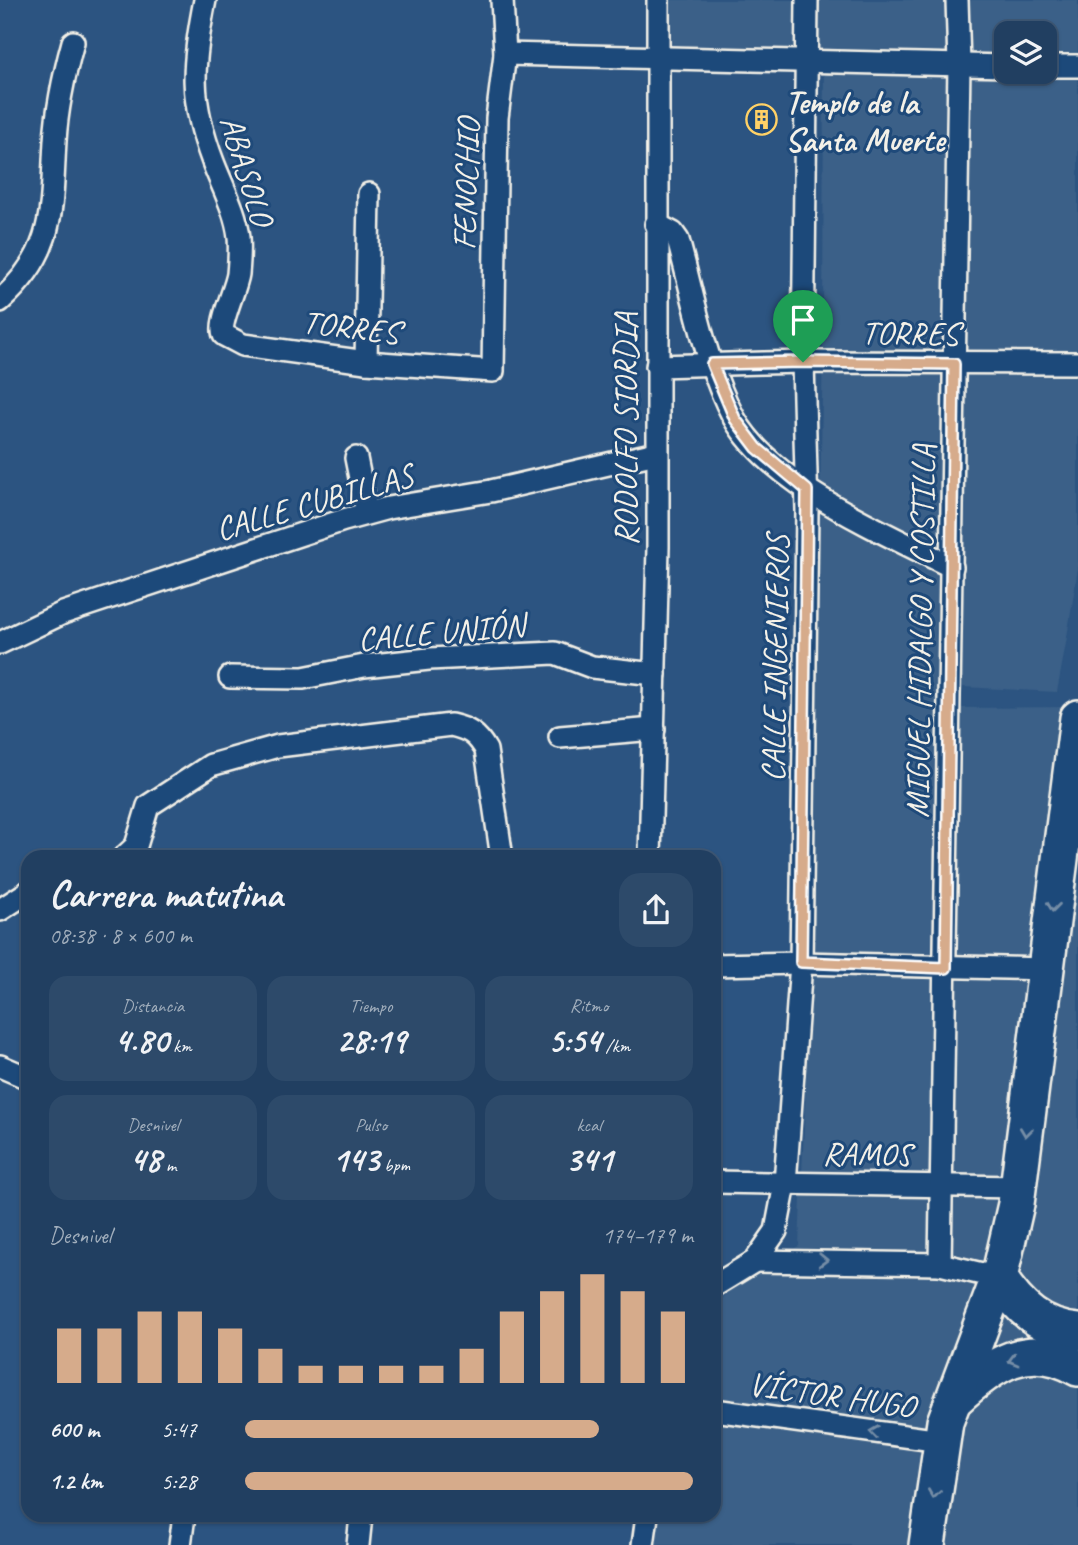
<!DOCTYPE html>
<html lang="es">
<meta charset="utf-8">
<style>
:root{--surface:#213f61;--page:#2d4a6a;--text:#f1f3f6;--muted:#a2afbd;--line:#3e5876;--accent:#d6ab8b}
body{margin:0;font-family:Caveat,sans-serif;background:var(--page);color:var(--text);height:100vh;display:flex;flex-direction:column;font-size:26px;white-space:nowrap}
*{box-sizing:border-box;margin:0}
p{font-size:23px;color:var(--muted)}
.icon{flex:none;width:38px;height:38px;fill:none;stroke:currentColor;stroke-width:2;stroke-linecap:round;stroke-linejoin:round}
.map{position:relative;flex:1;overflow:hidden}
.panel{position:absolute;left:21px;top:850px;width:700px;height:672px;display:flex;flex-direction:column;background:var(--surface);border-radius:21px;box-shadow:0 2px 5px #0004,0 0 0 2px var(--line)}
.panel>*{flex:none}
.buttons{position:absolute;left:994px;top:21px;display:grid;gap:14px}
.buttons a{display:grid;place-items:center;width:63px;height:63px;border-radius:14px;background:var(--surface);box-shadow:0 2px 5px #0004,0 0 0 2px var(--line);font-size:35px}
.pin{position:absolute;display:grid;place-items:center;width:60px;height:60px;color:#fff;margin:-72px -30px;border-radius:50% 50% 50% 0;rotate:-45deg;box-shadow:0 0 7px #0007}
.pin .icon{rotate:45deg}
.round{display:grid;place-items:center;flex:none;width:74px;height:74px;border-radius:21px;background:var(--page)}
.overview{display:flex;align-items:center;justify-content:space-between;height:119px;padding:0 28px}
h1{font-size:38px;font-weight:700;line-height:52px}
.metrics{display:grid;grid-template-columns:repeat(3,1fr);gap:10px;height:119px;padding:7px 28px}
.metrics div{display:grid;align-content:center;border-radius:18px;background:var(--page);text-align:center}
.metrics b{font-size:35px;font-weight:700}
.metrics small{font-size:19px;font-weight:400}
.metrics p{font-size:19px}
.chart{height:196px;padding:14px 28px}
.chart p{display:flex;justify-content:space-between}
.chart svg{width:100%;height:126px;margin-top:7px;stroke:var(--accent);stroke-width:6}
ul{padding:0 28px;list-style:none;font-size:23px}
li{display:grid;grid-template-columns:112px 84px 1fr;align-items:center;height:52px}
li i{height:18px;border-radius:9px;background:var(--accent)}
.map>svg:first-child{display:block}
.built{fill:#3b6088;fill-rule:evenodd}
.lines{fill:none;stroke-linecap:round;stroke-linejoin:round}
.minor-casing{stroke:#f4f1e8;stroke-width:26}
.trunk-casing{stroke:#f4f1e8;stroke-width:40}
.minor{stroke:#1f4a7a;stroke-width:21}
.trunk{stroke:#1f4a7a;stroke-width:35}
.oneway{stroke:#748da6}
.route-casing{stroke:#fff;stroke-width:14}
.route{stroke:#d6ab8b;stroke-width:9}
.labels{text-anchor:middle;stroke-width:6;stroke-linejoin:round;paint-order:stroke}
.poi-label{font-size:33px;font-weight:bold;fill:#f4f1e8;stroke:#1f4a7a;text-anchor:start}
.street-label{font-size:33px;fill:#f4f1e8;stroke:#1f4a7a}
</style>
<div class="map">
<svg width="1078" height="1545" viewBox="0 0 1078 1545">
<rect width="100%" height="100%" fill="#2c5481"/>
<filter id="ink" filterUnits="userSpaceOnUse"><feTurbulence type="fractalNoise" baseFrequency=".0143" numOctaves="2"/><feDisplacementMap in="SourceGraphic" scale="14" xChannelSelector="R" yChannelSelector="G"/><feConvolveMatrix kernelMatrix="1 2 1 2 8 2 1 2 1" color-interpolation-filters="sRGB"/></filter>
<g filter="url(#ink)">
<path class="built" d="M670,0H1078V568L1066,643L1057,692L963,687L960,708L1078,707V1545H656L660,1516H714V1305L756,1270L799,1246L812,938L823,345L824,50L669,46ZM1006,33H1045V72H1006ZM959,717L953,945H934L933,944Z"/>
<g class="lines">
<defs>
<g id="minor">
<path d="M205,0C192,65 189,99 213,162C222,186 236,211 239,237C240,249 239,263 238,274C236,289 218,324 224,335L243,345L366,362L493,371L497,118L505,54L502,0"/>
<polyline points="505,54 1006,66"/>
<polyline points="1045,66 1078,66"/>
<path d="M656,224L673,233L678,240C694,298 705,364 734,418C772,486 884,532 952,567"/>
<path d="M0,301C56,251 51,210 55,141C57,107 64,75 73,42"/>
<polyline points="366,362 369,194"/>
<polyline points="657,366 803,362 1078,363"/>
<polyline points="356,458 367,513"/>
<polyline points="0,643 63,613 344,520 388,508 491,491 656,453"/>
<polyline points="230,677 303,678 364,666 429,659 555,653 592,667 655,674"/>
<polyline points="560,737 654,729"/>
<path d="M123,858L136,846L148,806L211,765L278,746L451,725C469,729 477,734 486,750L502,858"/>
<polyline points="650,858 658,547 658,0"/>
<polyline points="0,910 28,892"/>
<polyline points="714,965 801,963 1045,969"/>
<polyline points="0,1066 28,1078"/>
<polyline points="714,1182 1019,1187"/>
<polyline points="755,1261 940,1264 999,1278"/>
<polyline points="940,1264 959,65 957,0"/>
<polyline points="714,1286 755,1261 776,1231 785,1184 801,963 807,511 803,362 807,0"/>
<polyline points="714,1410 941,1441"/>
<polyline points="180,1545 184,1516"/>
<polyline points="358,1545 361,1516"/>
<polyline points="643,1545 647,1516"/>
</g>
<g id="trunk">
<path d="M999,1278C1019,1308 1041,1329 1078,1332"/>
<path d="M955,1399C992,1365 1028,1338 1078,1368"/>
<polyline points="927,1545 945,1422 999,1278 1016,1204 1078,718"/>
</g>
</defs>
<use href="#minor" class="minor-casing"/>
<use href="#trunk" class="trunk-casing"/>
<use href="#minor" class="minor"/>
<use href="#trunk" class="trunk"/>
</g>
<defs><path id="oneway-chevron" d="M-2-3.5L2.5 0L-2 3.5" fill="none" stroke-width="1.6" stroke-linecap="round" stroke-linejoin="round" transform="scale(1.75)"/></defs>
<g class="oneway">
<use href="#oneway-chevron" transform="translate(1053 907) rotate(97)"/>
<use href="#oneway-chevron" transform="translate(1026 1132) rotate(97)"/>
<use href="#oneway-chevron" transform="translate(823 1260) rotate(2)"/>
<use href="#oneway-chevron" transform="translate(1013 1360) rotate(165)"/>
<use href="#oneway-chevron" transform="translate(874 1432) rotate(-172)"/>
<use href="#oneway-chevron" transform="translate(934 1494) rotate(98)"/>
</g>
</g>
<g class="lines" filter="url(#ink)">
<defs>
<polygon id="route" points="803,362 954,364 946,968 801,962 807,490 757,448 735,419 712,364"/>
</defs>
<use href="#route" class="route-casing"/>
<use href="#route" class="route"/>
</g>
<defs>
<symbol id="building-ring" viewBox="-11 -11 22 22"><circle r="9.5" fill="#1f4a7a" stroke="#ffd166" stroke-width="1.5"/><path d="M-4-6H4V6H1V3H-1V6H-4ZM-2.5-4.3h1.7v1.8h-1.7ZM.8-4.3h1.7v1.8H.8ZM-2.5-1h1.7V.8h-1.7ZM.8-1h1.7V.8H.8Z" fill="#ffd166"/></symbol>
</defs>
<g fill-rule="evenodd">
<use href="#building-ring" x="744" y="102" width="35" height="35"/>
</g>
<g class="labels">
<g class="poi-label">
<text x="785" y="113">Templo de la<tspan x="785" dy="38">Santa Muerte</tspan></text>
</g>
<g class="street-label">
<text transform="translate(248 170) rotate(73)" y="12">ABASOLO</text>
<text transform="translate(465 184) rotate(-88)" y="12">FENOCHIO</text>
<text transform="translate(351 326) rotate(7)" y="12">TORRES</text>
<text transform="translate(910 332) rotate(1)" y="12">TORRES</text>
<text transform="translate(625 429) rotate(-90)" y="12">RODOLFO SIORDIA</text>
<text transform="translate(314 501) rotate(-16)" y="12">CALLE CUBILLAS</text>
<text transform="translate(441 631) rotate(-5)" y="12">CALLE UNIÓN</text>
<text transform="translate(919 631) rotate(-89)" y="12">MIGUEL HIDALGO Y COSTILLA</text>
<text transform="translate(774 658) rotate(-89)" y="12">CALLE INGENIEROS</text>
<text transform="translate(867 1153) rotate(1)" y="12">RAMOS</text>
<text transform="translate(832 1394) rotate(8)" y="12">VÍCTOR HUGO</text>
</g>
</g>
</svg>
<div class="buttons">
<a><svg class="icon" aria-label="layers" viewBox="0 0 24 24"><path d="M12 4l9 5-9 5-9-5zM3 14l9 5 9-5"/></svg></a>
</div>
<div class="pin" style="left:803px;top:362px;background:#1e9e55"><svg class="icon" aria-label="arrive" viewBox="0 0 24 24"><path d="M6 21V4h12l-3 4 3 4H6"/></svg></div>
<section class="panel">
<div class="overview"><div><h1>Carrera matutina</h1><p>08:38 · 8 × 600 m</p></div><a class="round"><svg class="icon" aria-label="share" viewBox="0 0 24 24"><path d="M12 15V3M7 8l5-5 5 5M5 13v7h14v-7"/></svg></a></div>
<div class="metrics">
<div><p>Distancia</p><b>4.80<small> km</small></b></div>
<div><p>Tiempo</p><b>28:19</b></div>
<div><p>Ritmo</p><b>5:54<small> /km</small></b></div>
</div>
<div class="metrics">
<div><p>Desnivel</p><b>48<small> m</small></b></div>
<div><p>Pulso</p><b>143<small> bpm</small></b></div>
<div><p>kcal</p><b>341</b></div>
</div>
<div class="chart"><p><span>Desnivel</span>174–179 m</p>
<svg viewBox="0 0 160 44" preserveAspectRatio="none"><path d="M5 44V25M15 44V25M25 44V19M35 44V19M45 44V25M55 44V32M65 44V38M75 44V38M85 44V38M95 44V38M105 44V32M115 44V19M125 44V12M135 44V6M145 44V12M155 44V19"/></svg>
</div>
<ul>
<li><b>600 m</b>5:47<i style="width:79%"></i></li>
<li><b>1.2 km</b>5:28<i style="width:100%"></i></li>
</ul>
</section>
</div>
